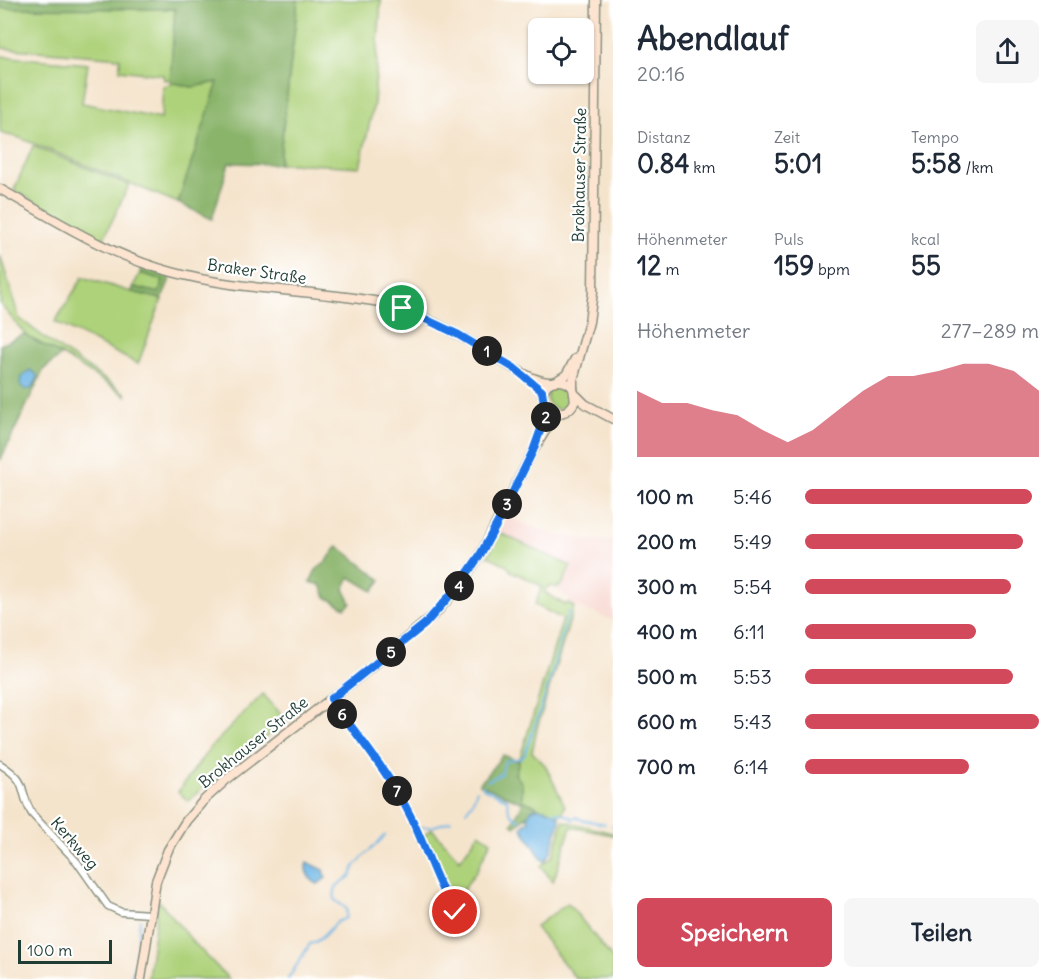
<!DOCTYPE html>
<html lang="de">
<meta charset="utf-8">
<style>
:root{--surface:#fff;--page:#f6f6f7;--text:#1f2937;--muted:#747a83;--accent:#d1495b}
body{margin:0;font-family:Delius,sans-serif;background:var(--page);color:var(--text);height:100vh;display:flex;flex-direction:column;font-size:22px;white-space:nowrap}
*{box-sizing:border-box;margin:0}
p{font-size:20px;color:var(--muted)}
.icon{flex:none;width:33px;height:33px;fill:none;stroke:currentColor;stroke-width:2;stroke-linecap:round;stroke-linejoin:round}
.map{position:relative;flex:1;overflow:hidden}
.sheet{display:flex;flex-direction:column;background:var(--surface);width:450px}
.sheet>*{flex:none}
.fabs{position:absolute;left:528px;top:18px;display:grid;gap:12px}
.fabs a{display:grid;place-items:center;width:66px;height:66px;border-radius:9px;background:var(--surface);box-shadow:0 2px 4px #0004;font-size:30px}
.scale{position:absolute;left:18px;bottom:15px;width:94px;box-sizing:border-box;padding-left:6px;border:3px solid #1f3d34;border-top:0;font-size:16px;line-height:21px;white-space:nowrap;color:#1f3d34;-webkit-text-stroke:4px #fff;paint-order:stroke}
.pin{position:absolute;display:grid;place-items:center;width:51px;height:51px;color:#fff;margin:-26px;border:3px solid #fff;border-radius:50%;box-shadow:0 2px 6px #0007}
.km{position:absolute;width:30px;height:30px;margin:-15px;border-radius:50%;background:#222;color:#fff;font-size:16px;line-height:30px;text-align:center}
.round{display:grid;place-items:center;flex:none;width:63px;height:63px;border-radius:9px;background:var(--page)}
.headline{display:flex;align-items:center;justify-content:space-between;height:102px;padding:0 24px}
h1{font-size:33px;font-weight:700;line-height:45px}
.stats{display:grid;grid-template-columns:repeat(3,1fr);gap:9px;height:102px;padding:6px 24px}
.stats div{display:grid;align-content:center}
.stats b{font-size:26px;font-weight:700}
.stats small{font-size:16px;font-weight:400}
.stats p{font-size:16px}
.chart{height:168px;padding:12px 24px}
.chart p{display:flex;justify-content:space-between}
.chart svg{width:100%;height:108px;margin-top:6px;fill:var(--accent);opacity:.7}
.action{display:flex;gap:12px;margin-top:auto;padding:12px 24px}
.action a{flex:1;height:69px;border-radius:9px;background:var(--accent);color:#fff;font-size:24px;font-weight:700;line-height:69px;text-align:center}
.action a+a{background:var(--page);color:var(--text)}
ul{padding:0 24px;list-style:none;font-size:20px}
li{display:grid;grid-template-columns:96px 72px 1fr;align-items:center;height:45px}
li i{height:15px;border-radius:8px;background:var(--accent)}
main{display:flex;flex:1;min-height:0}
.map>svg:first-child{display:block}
.built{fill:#f7d1c9}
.green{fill:#aed27a;stroke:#668857;stroke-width:1.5}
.forest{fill:#8ab46a;stroke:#54784f;stroke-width:1.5}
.water{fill:#6db5e5;stroke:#46798c;stroke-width:1.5}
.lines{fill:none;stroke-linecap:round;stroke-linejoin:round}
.stream{stroke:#6db5e5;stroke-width:2}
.street-casing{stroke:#8a9080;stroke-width:9}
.secondary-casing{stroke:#8a9080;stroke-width:11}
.street{stroke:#fff;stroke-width:6}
.secondary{stroke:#fde4d1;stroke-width:8}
.route-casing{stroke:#fff;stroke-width:12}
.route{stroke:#1a73e8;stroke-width:8}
.labels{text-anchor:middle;stroke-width:4.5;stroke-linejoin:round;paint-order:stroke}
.street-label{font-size:16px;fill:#1f3d34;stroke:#fff}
</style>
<main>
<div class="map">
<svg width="613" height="979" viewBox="0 0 613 979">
<rect width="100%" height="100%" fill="#fff"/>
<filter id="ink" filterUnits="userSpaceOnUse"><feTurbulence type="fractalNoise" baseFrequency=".0167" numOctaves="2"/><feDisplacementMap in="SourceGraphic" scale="12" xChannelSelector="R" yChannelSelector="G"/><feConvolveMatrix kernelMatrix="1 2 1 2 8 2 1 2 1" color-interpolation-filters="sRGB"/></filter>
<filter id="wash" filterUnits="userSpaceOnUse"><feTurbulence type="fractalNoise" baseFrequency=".008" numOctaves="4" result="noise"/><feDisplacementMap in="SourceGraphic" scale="24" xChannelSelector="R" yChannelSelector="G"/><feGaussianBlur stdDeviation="1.35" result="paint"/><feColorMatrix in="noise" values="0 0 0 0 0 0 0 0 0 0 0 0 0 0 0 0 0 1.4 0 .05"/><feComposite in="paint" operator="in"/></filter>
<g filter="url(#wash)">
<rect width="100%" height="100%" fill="#f5e4cc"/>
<polygon class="built" points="505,515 535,528 561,536 589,540 608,540 613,543 613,620 568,603 570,598 555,588 562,585 570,566 497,532"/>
<g class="green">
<polygon points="298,0 381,0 374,103 360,167 308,164 279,164"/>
<polygon points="0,8 175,9 171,79 164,80 163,75 120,70 120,58 1,48"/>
<polygon points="0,56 88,64 82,103 161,119 163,86 175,83 192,87 219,82 178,203 20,138 0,133"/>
<polygon points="33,146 129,185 102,242 14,190"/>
<polygon points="0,255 19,318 53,344 126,394 126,396 62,355 30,338 25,334 0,304"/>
<polygon points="140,273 163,280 159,293 133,287"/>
<polygon points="83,277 128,291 162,299 138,364 55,322"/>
<circle cx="559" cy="397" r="12"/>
<polygon points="500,533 571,566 562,585 555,588 552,586 546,588 544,592 565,605 568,603 574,607 537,728 532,752 545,765 565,806 563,812 555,817 533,822 525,817 536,806 522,800 522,783 515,774 563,619 535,605 542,586 511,571 505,564 488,556"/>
<polygon points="263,694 287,721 228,766 188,801 178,792 209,749"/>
<polygon points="563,821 613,833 613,835 571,827 553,882 541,866 553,856"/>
<polygon points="432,829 460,860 479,833 491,841 477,870 456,900 450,898 423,836"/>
<polygon points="158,901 160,902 193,942 229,979 148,979"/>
<polygon points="568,903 613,959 613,979 576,979 535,927"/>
</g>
<g class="forest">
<polygon points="0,0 298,0 279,164 229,163 212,219 178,203 218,82 192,87 170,82 175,9 0,8"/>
<polygon points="141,267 171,276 162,299 132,292 133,287 159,293 163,280 140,273"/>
<polygon points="25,334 30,338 62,355 44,369 0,461 0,345"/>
<polygon points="338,546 381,580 373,591 350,577 344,589 351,603 345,608 326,597 321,585 310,582 316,570 325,563"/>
<polygon points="503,755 519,761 515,774 522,783 522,800 537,806 515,827 512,824 523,803 479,784"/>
</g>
<g class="water">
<polygon points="30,370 37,375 37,380 31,389 24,389 20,384 21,378"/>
<polygon points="538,808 549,810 559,816 560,821 550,854 545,861 542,859 522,828 525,823 529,822 528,816 531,810"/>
<path d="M307,862L324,870L326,878L318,884C309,880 304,872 307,862Z"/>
</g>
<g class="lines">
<g class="stream">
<polyline points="487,781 501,774 505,761 521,758 525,754 545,696 569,611"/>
<path d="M483,785V788L507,799C509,811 508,814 520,820"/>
<polyline points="466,811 472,803 477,790"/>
<polyline points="551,813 558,812 571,817 572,820 576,817 582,820 605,824"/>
<polyline points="612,825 613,826"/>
<polyline points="422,827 431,827 451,821"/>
<polyline points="136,957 140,919"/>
<polyline points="131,979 135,964"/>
<path d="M288,979L310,944C322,941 328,930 337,922C340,920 343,920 346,918L347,909L335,900C332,882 343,884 351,875C353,872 353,869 355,866C363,855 376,846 385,835"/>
</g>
</g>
</g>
<g filter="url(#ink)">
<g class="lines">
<defs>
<g id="street">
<path d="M331,699C358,737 390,774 411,817C426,848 436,883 455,912"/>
<path d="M0,764C31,784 17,788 32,814L77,862L108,906L121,912L150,914"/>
</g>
<g id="secondary">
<path d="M0,189C56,220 110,256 172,272C243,292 318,289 390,304C418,313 444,327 469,341C490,352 529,383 551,382"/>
<polyline points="558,380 566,375 575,359"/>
<polyline points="573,388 573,380 589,322 593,292 596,0"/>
<polyline points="576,395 585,404 613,419"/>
<path d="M541,431C543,425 546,419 547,412C547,406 542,400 543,393C546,378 565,378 573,388L575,401C569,414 556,417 546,406"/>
<polyline points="141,979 156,881 168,850 186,821 203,801 226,780 372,667 436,613 461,584 480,555 533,451 553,418 560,413"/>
</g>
</defs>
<use href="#street" class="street-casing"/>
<use href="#secondary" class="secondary-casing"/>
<use href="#street" class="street"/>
<use href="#secondary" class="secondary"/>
</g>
</g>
<g class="lines" filter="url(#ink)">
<defs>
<path id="route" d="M402,308L457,334L514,368L542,391L546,415L533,451L497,524L480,555L460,584L425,624L331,699C358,737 390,774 411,817C426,848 436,883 455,912"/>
</defs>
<use href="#route" class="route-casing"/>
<use href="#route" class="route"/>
</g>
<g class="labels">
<g class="street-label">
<text transform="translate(579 175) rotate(-89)" y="6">Brokhauser Straße</text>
<text transform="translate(257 271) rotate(8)" y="6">Braker Straße</text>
<text transform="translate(253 742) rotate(-39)" y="6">Brokhauser Straße</text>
<text transform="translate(75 843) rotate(49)" y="6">Kerkweg</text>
</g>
</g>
</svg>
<div class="fabs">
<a><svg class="icon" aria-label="locate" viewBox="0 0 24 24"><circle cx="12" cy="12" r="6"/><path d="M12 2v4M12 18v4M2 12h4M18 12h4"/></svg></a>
</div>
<div class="scale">100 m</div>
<div class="pin" style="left:402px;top:308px;background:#1e9e55"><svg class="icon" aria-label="arrive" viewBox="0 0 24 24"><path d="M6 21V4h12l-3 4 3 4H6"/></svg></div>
<div class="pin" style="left:455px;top:912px;background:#d93025"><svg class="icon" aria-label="check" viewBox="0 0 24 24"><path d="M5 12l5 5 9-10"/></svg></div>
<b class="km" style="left:487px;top:351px">1</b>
<b class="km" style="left:546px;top:417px">2</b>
<b class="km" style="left:507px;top:504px">3</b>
<b class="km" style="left:459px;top:586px">4</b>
<b class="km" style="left:391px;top:652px">5</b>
<b class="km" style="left:342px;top:714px">6</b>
<b class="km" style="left:397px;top:791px">7</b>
</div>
<section class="sheet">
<div class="headline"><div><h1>Abendlauf</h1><p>20:16</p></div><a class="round"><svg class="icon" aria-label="share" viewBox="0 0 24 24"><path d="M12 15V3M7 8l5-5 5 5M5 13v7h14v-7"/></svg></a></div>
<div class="stats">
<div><p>Distanz</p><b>0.84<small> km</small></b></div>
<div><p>Zeit</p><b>5:01</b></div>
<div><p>Tempo</p><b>5:58<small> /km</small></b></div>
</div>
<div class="stats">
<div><p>Höhenmeter</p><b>12<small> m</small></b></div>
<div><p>Puls</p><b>159<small> bpm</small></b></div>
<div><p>kcal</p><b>55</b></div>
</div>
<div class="chart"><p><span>Höhenmeter</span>277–289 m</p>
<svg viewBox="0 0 160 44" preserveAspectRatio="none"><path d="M0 44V17L10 22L20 22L30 25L40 27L50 33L60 38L70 33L80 25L90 17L100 11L110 11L120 9L130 6L140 6L150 9L160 17V44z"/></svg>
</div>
<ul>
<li><b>100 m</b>5:46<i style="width:97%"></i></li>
<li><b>200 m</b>5:49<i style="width:93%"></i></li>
<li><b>300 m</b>5:54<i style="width:88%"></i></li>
<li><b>400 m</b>6:11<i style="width:73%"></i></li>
<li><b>500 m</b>5:53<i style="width:89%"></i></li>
<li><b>600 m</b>5:43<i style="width:100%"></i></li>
<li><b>700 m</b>6:14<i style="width:70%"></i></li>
</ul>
<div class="action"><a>Speichern</a><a>Teilen</a></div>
</section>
</main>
